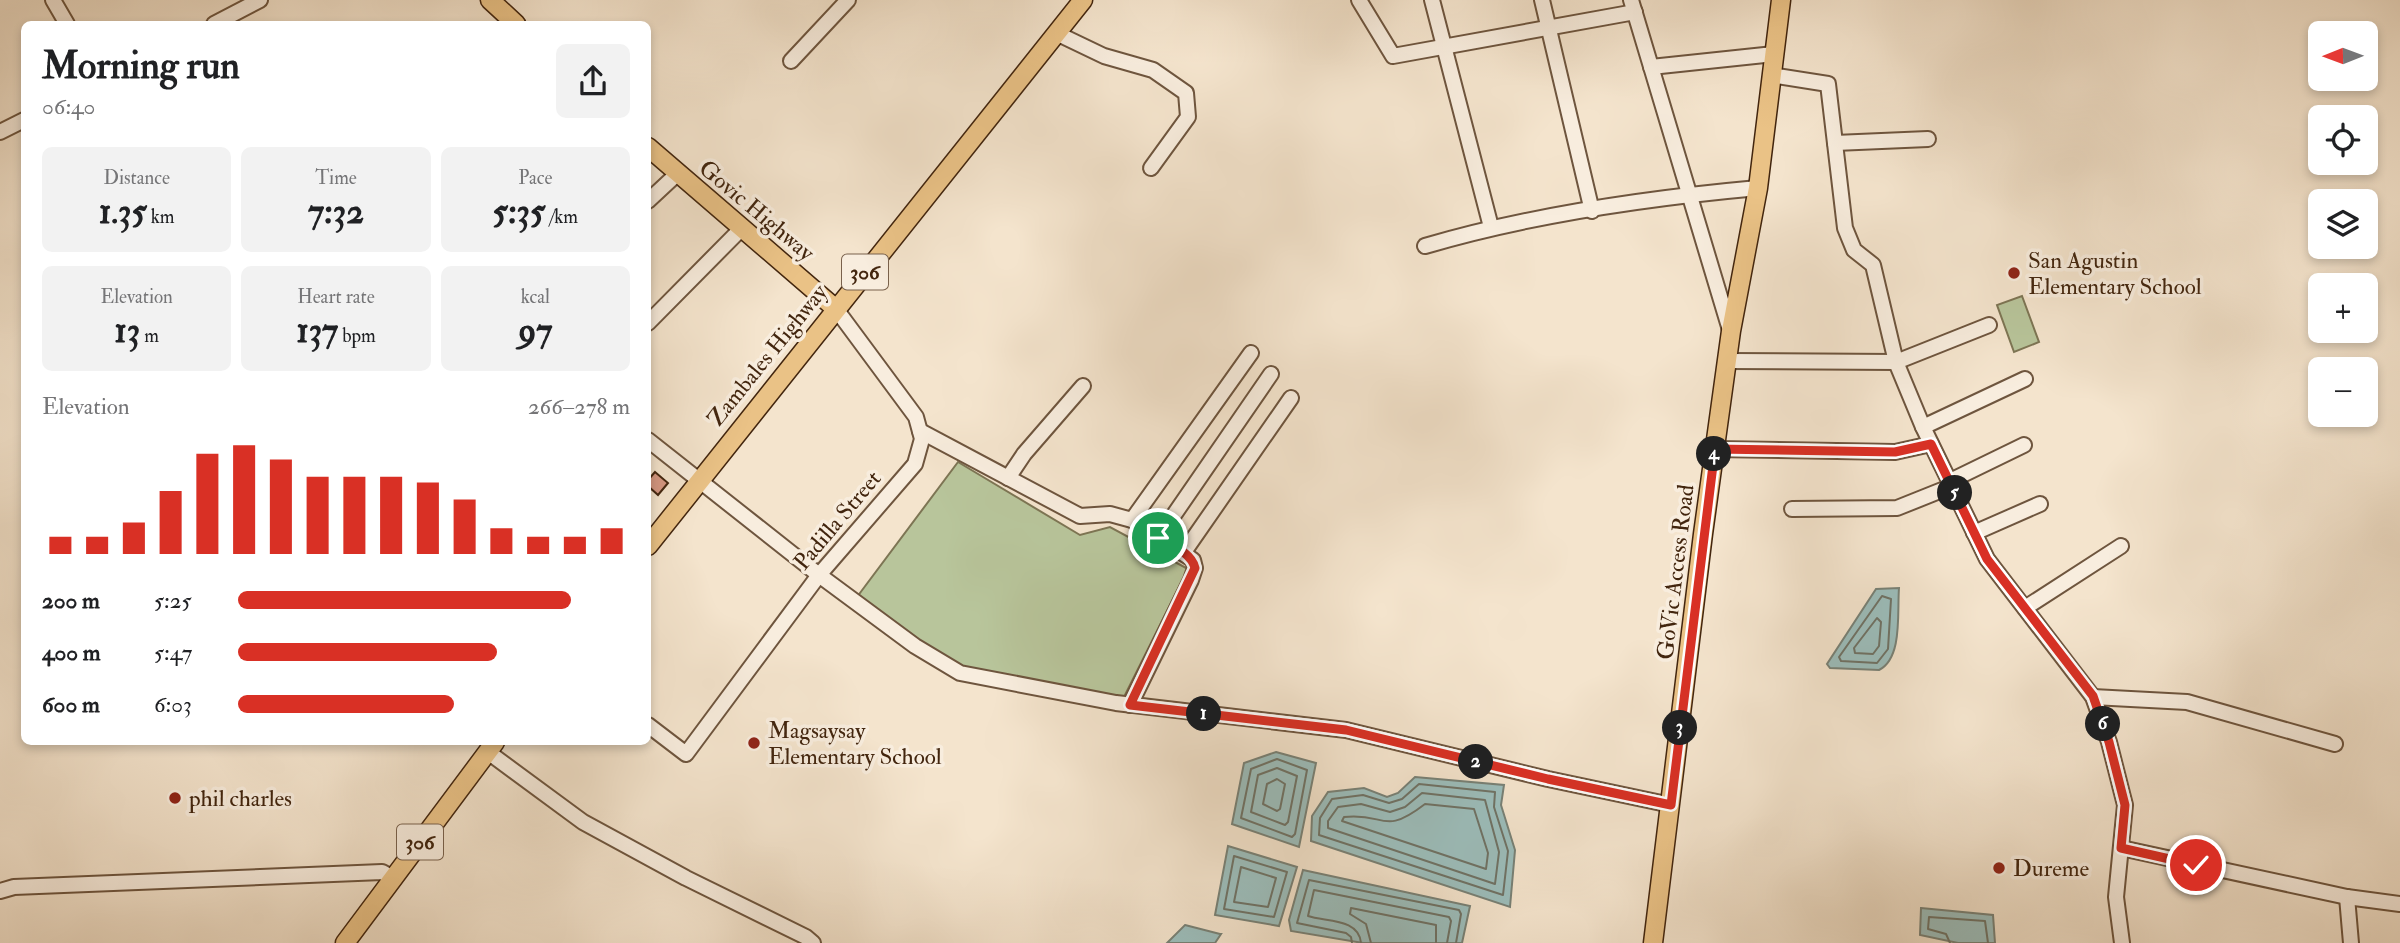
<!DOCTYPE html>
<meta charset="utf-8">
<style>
:root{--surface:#fff;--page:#f2f2f2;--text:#202124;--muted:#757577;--accent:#d93025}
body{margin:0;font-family:"IM FELL Double Pica",serif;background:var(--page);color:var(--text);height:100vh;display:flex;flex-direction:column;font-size:26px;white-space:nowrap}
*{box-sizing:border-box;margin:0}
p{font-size:23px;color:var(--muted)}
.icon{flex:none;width:38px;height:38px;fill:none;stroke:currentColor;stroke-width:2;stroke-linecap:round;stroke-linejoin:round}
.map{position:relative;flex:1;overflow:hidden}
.details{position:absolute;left:21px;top:21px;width:630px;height:724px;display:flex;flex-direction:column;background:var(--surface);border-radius:10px;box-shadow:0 4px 10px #0003}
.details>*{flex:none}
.needle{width:46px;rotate:269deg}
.controls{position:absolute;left:2308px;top:21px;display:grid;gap:14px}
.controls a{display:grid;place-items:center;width:70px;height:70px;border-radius:10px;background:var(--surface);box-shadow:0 4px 10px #0003;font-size:35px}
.pin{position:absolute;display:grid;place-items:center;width:60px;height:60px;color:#fff;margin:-30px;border:4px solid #fff;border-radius:50%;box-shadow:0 2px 7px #0007}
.km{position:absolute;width:35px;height:35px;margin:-18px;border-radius:50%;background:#222;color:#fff;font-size:19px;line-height:35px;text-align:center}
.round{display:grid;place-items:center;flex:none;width:74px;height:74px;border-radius:10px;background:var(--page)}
.summary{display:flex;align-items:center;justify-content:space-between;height:119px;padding:0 21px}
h1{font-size:38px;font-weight:800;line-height:52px}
.metrics{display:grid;grid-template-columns:repeat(3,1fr);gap:10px;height:119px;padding:7px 21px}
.metrics div{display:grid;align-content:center;border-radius:10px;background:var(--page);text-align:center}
.metrics b{font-size:35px;font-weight:800}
.metrics small{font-size:19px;font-weight:400}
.metrics p{font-size:19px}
.chart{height:196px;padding:14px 21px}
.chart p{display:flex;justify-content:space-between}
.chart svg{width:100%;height:126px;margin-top:7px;stroke:var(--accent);stroke-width:6}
ul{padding:0 21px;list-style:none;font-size:23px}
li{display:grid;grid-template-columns:112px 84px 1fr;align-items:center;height:52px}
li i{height:18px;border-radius:9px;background:var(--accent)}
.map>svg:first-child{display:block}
.green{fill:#b8c59b;stroke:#7d7554;stroke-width:2}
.water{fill:#9cbebc;stroke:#788176;stroke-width:2}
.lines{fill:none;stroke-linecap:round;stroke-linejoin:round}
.shore{stroke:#6f7265;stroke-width:2}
.building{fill:#d59782;stroke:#42250e;stroke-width:2}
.minor-casing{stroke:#6e553e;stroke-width:18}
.major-casing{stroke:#42250e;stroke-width:21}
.minor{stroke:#f8edde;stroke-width:14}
.major{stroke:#eac286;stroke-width:18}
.route-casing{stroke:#fff;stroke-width:14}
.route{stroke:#d93025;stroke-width:9}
.poi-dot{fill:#8f2418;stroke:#f8edde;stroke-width:2.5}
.labels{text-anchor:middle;stroke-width:7;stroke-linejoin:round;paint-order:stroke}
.shield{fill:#f8edde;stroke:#79614c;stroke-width:2}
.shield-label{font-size:21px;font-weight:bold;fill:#42250e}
.street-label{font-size:23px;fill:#42250e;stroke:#f8edde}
.poi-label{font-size:23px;fill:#42250e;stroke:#f8edde;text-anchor:start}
</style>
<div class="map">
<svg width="2400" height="943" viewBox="0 0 2400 943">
<rect width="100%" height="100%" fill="#f4e4cd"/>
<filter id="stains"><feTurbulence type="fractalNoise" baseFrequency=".00286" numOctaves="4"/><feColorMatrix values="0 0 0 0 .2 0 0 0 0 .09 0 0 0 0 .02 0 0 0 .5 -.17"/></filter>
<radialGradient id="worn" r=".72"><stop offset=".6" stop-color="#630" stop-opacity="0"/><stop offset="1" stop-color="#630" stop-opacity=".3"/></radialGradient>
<g class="green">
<polygon points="2022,296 2039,342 2014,352 1997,305"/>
<polygon points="958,462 1080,535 1110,527 1188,569 1124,697 956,669 857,597"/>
</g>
<g class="water">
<path d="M1899,588C1897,612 1903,658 1879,670L1830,668L1827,664L1876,589Z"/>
<polygon points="1276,752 1316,763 1299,847 1232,824 1244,763"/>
<polygon points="1415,777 1504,785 1501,805 1515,850 1510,907 1311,841 1312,816 1328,792 1364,788 1387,797 1398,793"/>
<polygon points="1228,846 1297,867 1279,926 1215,915"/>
<polygon points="1303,870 1470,906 1462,943 1363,943 1291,931 1289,920"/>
<polygon points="1921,908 1993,915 1995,943 1958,943 1920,935"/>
<polygon points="1185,925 1220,934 1221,934 1215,943 1167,943"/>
</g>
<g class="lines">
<g class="shore">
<polygon points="1882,596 1891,599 1888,649 1877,663 1841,661 1839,657"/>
<polygon points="1877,618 1881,622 1879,646 1873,654 1855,653 1854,648"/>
<polygon points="1277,759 1307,770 1295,834 1292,837 1241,818 1251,769"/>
<polygon points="1277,768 1297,776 1288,822 1285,825 1251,812 1258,775"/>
<polygon points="1277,779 1285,784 1280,809 1277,811 1263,804 1267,784"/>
<polygon points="1419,784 1495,792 1494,807 1508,851 1503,895 1319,835 1320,818 1332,799 1363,795 1389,803 1402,799"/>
<polygon points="1422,793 1485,800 1499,852 1495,884 1328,828 1328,821 1338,807 1361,804 1390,812 1405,807"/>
<path d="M1425,804L1474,809L1488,853L1486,869L1342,821L1344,817C1386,812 1382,837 1425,804Z"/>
<polygon points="1234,856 1287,872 1274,917 1224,909"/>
<polygon points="1241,867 1276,878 1268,907 1234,902"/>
<polyline points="1352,943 1351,937 1346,933 1297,923 1309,880 1459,910 1461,914 1456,943"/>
<path d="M1361,943C1359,918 1326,922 1308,916L1314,890L1449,917L1451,921L1447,943"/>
<polyline points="1371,943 1366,924 1350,914 1351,908 1436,925 1436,943"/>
<polyline points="1950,943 1946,934 1928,929 1929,917 1985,921 1988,943"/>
</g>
</g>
<polygon class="building" points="655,472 668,483 658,495 648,486 648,480"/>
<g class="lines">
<defs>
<g id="minor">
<polyline points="53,0 67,24"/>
<polyline points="1359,0 1393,56 1635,12"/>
<polyline points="1432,0 1491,227"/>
<polyline points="1542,0 1592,211"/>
<polyline points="1631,0 1730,330"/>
<polyline points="214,24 260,0"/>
<polyline points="1056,33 1104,56 1153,70 1186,93 1188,117 1151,168"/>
<polyline points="791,61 848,0"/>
<polyline points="1651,67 1774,54"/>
<polyline points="1771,75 1828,84 1845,228 1854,250 1873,265 1896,362 1923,427 1987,559 2093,697 2109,742 2125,805 2116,897 2122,943"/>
<polyline points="0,132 24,120"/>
<polyline points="1835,143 1928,139"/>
<polyline points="648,201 677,174"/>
<path d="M1425,246C1530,215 1648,198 1758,188"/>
<polyline points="648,323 741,229"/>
<polyline points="1728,361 1896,362 1989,325"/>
<polyline points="1923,427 2025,379"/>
<polyline points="920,431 1080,516 1110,514 1132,520 1193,560 1195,568 1191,580 1130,705"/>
<polyline points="648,440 819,575 915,646 960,673 1116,703 1346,730 1548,779 1671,805"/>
<polyline points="1715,449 1895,452 1931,444"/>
<polyline points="1008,478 1024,454 1083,386"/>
<polyline points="1950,481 2024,445"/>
<polyline points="1792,509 1897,508 1952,486"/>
<polyline points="1132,520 1251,353"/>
<polyline points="1974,533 2040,504"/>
<polyline points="1158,538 1271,374"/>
<polyline points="1184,552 1291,398"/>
<polyline points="2025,608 2121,546"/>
<polyline points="2093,697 2187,702 2335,744"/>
<polyline points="648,725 686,754 819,575 915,464 922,439 916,417 836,309"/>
<polyline points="488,752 583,822 686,878 806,937 813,943"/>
<polyline points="2121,848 2347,897 2400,904"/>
<polyline points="0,891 14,887 382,872 393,878"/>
<polyline points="2347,897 2351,943"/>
</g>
<g id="major">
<polyline points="490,0 516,24"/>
<polyline points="648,147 836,309"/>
<polyline points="648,546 1083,0"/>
<polyline points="345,943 495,742"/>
<polyline points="1653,943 1703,534 1731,331 1758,188 1781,0"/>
</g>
</defs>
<use href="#minor" class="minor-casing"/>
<use href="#major" class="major-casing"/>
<use href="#minor" class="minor"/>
<use href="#major" class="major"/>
</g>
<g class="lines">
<defs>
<path id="route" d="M1158,538C1172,546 1191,552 1195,568L1130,705L1346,730L1548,779L1671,805L1715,449L1895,452L1931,444L1987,559L2093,696L2109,742L2125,805L2121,848L2196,865"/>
</defs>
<use href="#route" class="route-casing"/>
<use href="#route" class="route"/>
</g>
<g class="poi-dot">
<circle cx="2014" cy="273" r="7"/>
<circle cx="754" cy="743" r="7"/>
<circle cx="175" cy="798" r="7"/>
<circle cx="1999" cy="868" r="7"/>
</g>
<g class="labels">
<g class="shield">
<rect x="842" y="254.5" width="46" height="35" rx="5"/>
<rect x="397" y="824.5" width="46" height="35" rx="5"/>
</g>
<g class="shield-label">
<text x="865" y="279">306</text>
<text x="420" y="849">306</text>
</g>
<g class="street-label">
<text transform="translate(757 210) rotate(40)" y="8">Govic Highway</text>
<text transform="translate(767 355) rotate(-51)" y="8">Zambales Highway</text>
<text transform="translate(837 520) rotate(-50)" y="8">Padilla Street</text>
<text transform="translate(1675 572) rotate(-83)" y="8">GoVic Access Road</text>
</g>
<g class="poi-label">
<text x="2028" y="268">San Agustin<tspan x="2028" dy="26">Elementary School</tspan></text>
<text x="768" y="738">Magsaysay<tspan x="768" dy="26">Elementary School</tspan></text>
<text x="189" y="806">phil charles</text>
<text x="2013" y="876">Dureme</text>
</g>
</g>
<rect width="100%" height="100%" filter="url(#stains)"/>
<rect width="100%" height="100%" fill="url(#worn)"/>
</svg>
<div class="controls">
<a><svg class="needle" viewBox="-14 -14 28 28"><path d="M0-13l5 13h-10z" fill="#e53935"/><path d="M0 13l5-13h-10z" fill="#757577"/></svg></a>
<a><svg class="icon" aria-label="locate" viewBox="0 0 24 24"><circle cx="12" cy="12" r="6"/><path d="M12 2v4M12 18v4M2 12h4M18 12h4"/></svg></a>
<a><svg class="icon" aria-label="layers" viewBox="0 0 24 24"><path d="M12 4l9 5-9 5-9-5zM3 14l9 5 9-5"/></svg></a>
<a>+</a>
<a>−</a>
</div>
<div class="pin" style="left:1158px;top:538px;background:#1e9e55"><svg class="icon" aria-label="arrive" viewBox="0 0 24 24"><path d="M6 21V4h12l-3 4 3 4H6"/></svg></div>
<div class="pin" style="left:2196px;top:865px;background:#d93025"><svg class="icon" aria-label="check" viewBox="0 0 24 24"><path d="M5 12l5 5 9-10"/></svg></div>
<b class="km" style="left:1204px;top:714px">1</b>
<b class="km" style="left:1476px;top:762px">2</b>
<b class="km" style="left:1680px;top:728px">3</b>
<b class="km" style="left:1714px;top:454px">4</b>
<b class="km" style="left:1955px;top:493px">5</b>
<b class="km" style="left:2103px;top:724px">6</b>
<section class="details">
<div class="summary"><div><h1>Morning run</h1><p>06:40</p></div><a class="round"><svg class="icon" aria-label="share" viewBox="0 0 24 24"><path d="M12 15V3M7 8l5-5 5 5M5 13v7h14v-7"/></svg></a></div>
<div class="metrics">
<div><p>Distance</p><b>1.35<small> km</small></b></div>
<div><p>Time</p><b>7:32</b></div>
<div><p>Pace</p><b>5:35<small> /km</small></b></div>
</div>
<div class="metrics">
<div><p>Elevation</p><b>13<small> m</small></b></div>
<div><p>Heart rate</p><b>137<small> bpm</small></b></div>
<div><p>kcal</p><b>97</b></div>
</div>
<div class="chart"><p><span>Elevation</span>266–278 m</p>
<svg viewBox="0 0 160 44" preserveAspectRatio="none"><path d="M5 44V38M15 44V38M25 44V33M35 44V22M45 44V9M55 44V6M65 44V11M75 44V17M85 44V17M95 44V17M105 44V19M115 44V25M125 44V35M135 44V38M145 44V38M155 44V35"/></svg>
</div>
<ul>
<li><b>200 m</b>5:25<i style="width:85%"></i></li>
<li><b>400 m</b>5:47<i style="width:66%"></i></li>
<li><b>600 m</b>6:03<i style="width:55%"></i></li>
</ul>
</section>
</div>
